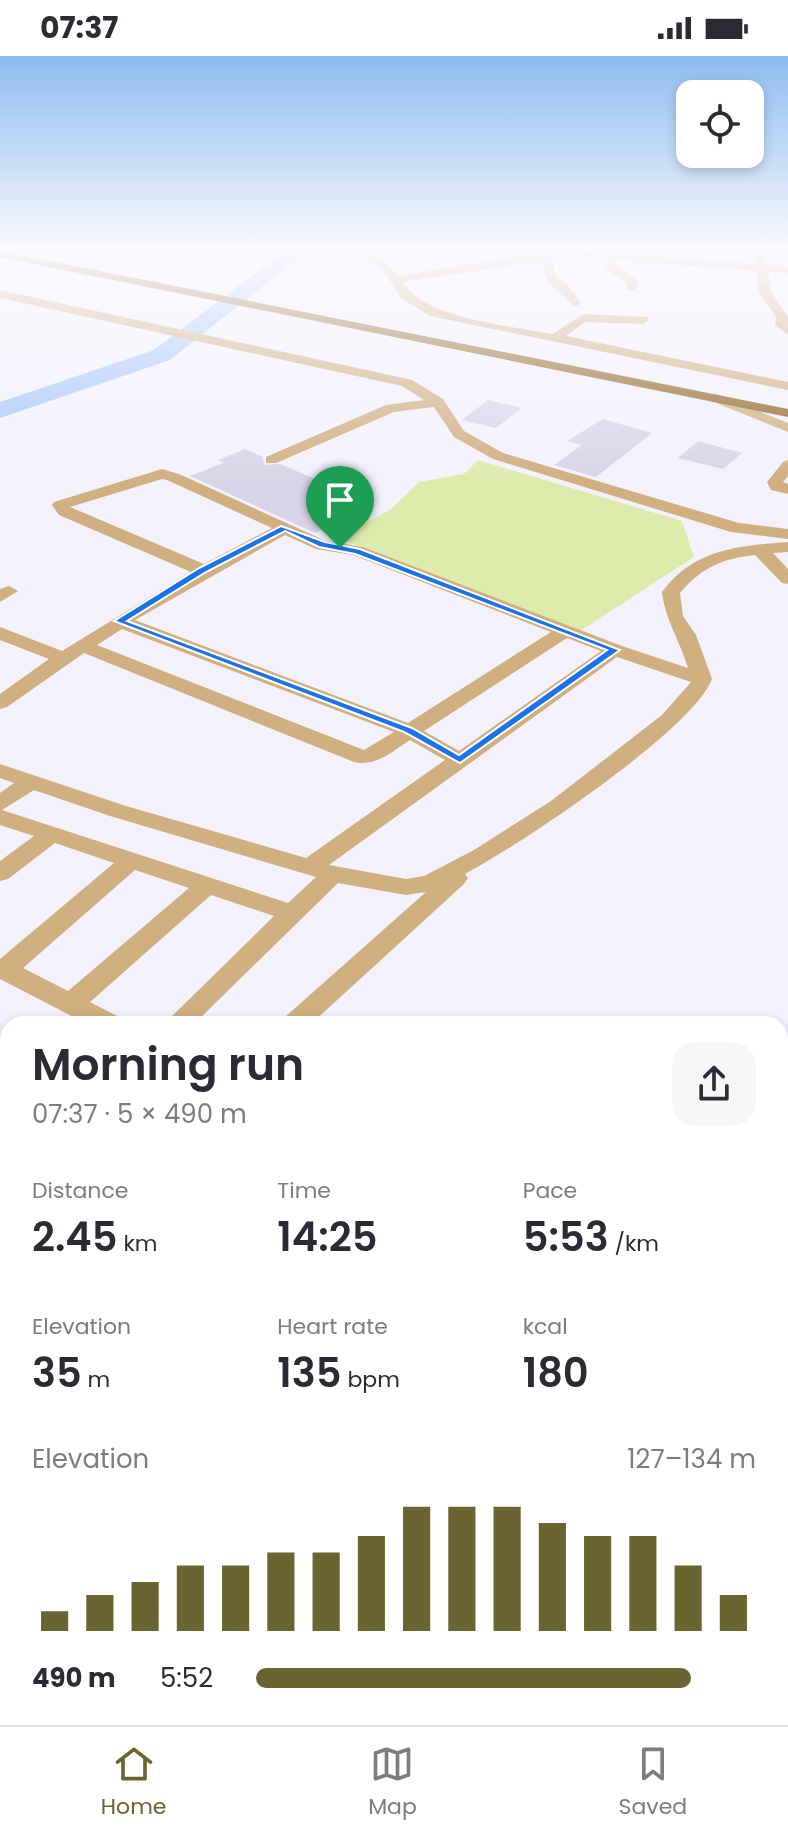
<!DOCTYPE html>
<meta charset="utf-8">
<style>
:root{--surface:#fff;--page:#f7f7f7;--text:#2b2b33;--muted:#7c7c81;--line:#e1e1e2;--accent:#696430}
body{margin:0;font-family:Poppins,sans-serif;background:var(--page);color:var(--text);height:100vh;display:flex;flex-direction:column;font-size:30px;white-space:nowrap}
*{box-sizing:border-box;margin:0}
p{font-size:26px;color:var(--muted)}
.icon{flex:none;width:44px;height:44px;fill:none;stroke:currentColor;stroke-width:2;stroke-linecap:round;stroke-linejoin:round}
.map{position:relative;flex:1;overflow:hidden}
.side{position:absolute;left:0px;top:960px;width:788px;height:710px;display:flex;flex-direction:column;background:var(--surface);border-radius:24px 24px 0 0;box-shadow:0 4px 12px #0003}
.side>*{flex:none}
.fabs{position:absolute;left:676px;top:24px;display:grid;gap:16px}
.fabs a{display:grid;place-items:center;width:88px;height:88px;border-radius:16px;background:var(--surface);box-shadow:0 4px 12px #0003;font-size:40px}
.pin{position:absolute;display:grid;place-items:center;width:68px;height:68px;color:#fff;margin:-82px -34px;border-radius:50% 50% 50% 0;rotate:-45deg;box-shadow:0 0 8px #0007}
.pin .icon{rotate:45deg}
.round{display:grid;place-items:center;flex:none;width:84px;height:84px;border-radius:24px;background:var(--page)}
.head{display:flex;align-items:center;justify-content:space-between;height:136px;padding:0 32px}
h1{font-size:44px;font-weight:600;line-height:60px}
.figures{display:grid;grid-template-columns:repeat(3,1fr);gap:12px;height:136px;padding:8px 32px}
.figures div{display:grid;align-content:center}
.figures b{font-size:40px;font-weight:600}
.figures small{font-size:22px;font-weight:400}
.figures p{font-size:22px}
.chart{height:224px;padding:16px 32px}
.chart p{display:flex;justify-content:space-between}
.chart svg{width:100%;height:144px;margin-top:8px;stroke:var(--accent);stroke-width:6}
ul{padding:0 32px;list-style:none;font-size:26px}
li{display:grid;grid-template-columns:128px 96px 1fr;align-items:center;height:60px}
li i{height:20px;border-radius:10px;background:var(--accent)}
.status{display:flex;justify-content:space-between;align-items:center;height:56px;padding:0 40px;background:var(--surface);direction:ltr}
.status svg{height:22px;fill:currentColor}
.menu{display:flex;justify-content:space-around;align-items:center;height:112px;border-top:2px solid var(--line);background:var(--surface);font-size:22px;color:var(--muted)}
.menu a{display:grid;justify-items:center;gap:4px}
.menu .on{color:var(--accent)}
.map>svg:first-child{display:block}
.green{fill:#ddecac}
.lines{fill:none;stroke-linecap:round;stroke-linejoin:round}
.river{fill:#a6c8fb;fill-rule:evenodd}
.building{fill:#d9d5e8}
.minor{fill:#d0af81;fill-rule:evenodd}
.highway{fill:#8f6624;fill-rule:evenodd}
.route{fill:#1a73e8;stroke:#fff;stroke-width:2;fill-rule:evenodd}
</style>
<div class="status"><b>07:37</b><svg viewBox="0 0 49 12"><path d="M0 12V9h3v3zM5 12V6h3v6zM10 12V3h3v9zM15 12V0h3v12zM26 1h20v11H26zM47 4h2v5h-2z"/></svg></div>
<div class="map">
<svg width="788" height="1669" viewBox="0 0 788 1669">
<rect width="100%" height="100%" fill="#f3f1fc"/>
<polygon class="green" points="478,404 682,465 694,501 580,575 338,482 390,454 419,426 464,418"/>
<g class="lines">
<polygon class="river" points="286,194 308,194 170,304 0,362 0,346 154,294"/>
</g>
<g class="building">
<polygon points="488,344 522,352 496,372 462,364"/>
<polygon points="603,363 652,377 596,421 554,409 582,389 567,385"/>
<polygon points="698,385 742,397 723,413 678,402"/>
<polygon points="245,393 263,401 264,409 280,408 374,448 315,477 190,420 223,407 218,404"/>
</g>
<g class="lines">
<g class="minor">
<path d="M353,194C370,193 388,206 398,220L554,194L610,197L612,194H622L621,198L755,208L753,194H764L767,209L788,211V217L768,216L771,236L788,261V279L775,269L776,261L759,236L756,215L618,204L615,209L637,224L638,231L632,235L628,234L625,226L605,212L607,203L559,199L551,202L557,222L567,228L581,247L575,251L548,226L541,205L402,226C428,264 509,269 552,278L584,258L647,261L649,264L643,268L585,266L566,280L788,326V334L430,260L401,242L385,217Z"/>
<polygon points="0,234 412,324 443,343 464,375 503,397 739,467 788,473 788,483 731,476 493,403 454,381 434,351 394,356 276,407 266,407 266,401 386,349 424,344 402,330 0,242"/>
<polygon points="716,338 788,367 788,376 711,345 711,339"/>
<polygon points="788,404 788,420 783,426 788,428 788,438 771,434 767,426 783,406"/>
<path d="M162,413L179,418L326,485L363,491L622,590L688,612C680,585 665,563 662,536C694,493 738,490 788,486V496L773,497L788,513V528L782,527L755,499C723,502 701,512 680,537L683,560L696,579L712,623C693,674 518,790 465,818L468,822L464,828L311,968H281L285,961L426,836L406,839L338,827L194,968H164L274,860L211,839L90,946L119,961L123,968H87L0,923V903L114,807L55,787L8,823L0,825V805L34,780L0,769V737L14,727L0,722V708L126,750L306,802L445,704L410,684C393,695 376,711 354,706L84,597L7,651L0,653V638L49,603L0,584V571L62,595L191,516L59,459L52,449L54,446ZM162,423L167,424L272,472L204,508L70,451ZM285,479L316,493L353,499L551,576L408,667L135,564ZM122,573L394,676L364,694L97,589ZM567,582L601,595L459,695L424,675ZM617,601L691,626L662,659L551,745L474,794L424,820L406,823L329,809ZM34,734L110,760L316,821L288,847L2,754ZM135,814L189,832L68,935L23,912Z"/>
<polygon points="9,530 18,535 0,546 0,533"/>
<polygon points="8,1211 8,1244 0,1247 0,1214"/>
</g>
<polygon class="highway" points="0,195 788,353 788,361 0,201"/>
</g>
<linearGradient id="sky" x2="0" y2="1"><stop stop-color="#8dbcf0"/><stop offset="0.45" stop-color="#faf9fe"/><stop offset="1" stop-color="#faf9fe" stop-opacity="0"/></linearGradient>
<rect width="788" height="427" fill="url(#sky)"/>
<path class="route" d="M281,470L325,486L360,493L620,594L460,707L404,676L114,565L199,512ZM285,475L319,491L355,498L607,594L459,699L412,672L127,565L206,516Z"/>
</svg>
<div class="fabs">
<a><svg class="icon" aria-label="locate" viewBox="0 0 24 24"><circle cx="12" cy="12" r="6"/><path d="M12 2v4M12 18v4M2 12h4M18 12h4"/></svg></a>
</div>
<div class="pin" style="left:340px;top:492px;background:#1e9e55"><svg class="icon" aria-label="arrive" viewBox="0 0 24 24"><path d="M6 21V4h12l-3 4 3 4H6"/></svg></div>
<section class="side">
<div class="head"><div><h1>Morning run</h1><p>07:37 · 5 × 490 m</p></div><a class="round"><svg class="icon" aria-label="share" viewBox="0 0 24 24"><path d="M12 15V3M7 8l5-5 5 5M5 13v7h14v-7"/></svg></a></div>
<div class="figures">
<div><p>Distance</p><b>2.45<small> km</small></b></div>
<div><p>Time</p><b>14:25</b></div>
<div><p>Pace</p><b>5:53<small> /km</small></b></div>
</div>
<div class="figures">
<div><p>Elevation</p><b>35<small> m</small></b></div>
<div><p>Heart rate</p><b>135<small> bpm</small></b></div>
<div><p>kcal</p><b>180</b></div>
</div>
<div class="chart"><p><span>Elevation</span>127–134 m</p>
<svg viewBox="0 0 160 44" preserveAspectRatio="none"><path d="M5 44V38M15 44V33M25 44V29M35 44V24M45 44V24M55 44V20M65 44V20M75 44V15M85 44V6M95 44V6M105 44V6M115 44V11M125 44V15M135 44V15M145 44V24M155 44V33"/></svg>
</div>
<ul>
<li><b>490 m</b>5:52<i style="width:87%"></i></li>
</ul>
</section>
</div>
<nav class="menu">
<a class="on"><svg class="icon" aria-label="home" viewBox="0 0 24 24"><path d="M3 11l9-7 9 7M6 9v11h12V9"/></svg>Home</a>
<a><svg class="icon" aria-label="map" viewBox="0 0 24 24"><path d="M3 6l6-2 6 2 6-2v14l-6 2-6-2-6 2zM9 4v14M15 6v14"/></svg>Map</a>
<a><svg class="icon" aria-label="saved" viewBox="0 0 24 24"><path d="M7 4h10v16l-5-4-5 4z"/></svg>Saved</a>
</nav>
